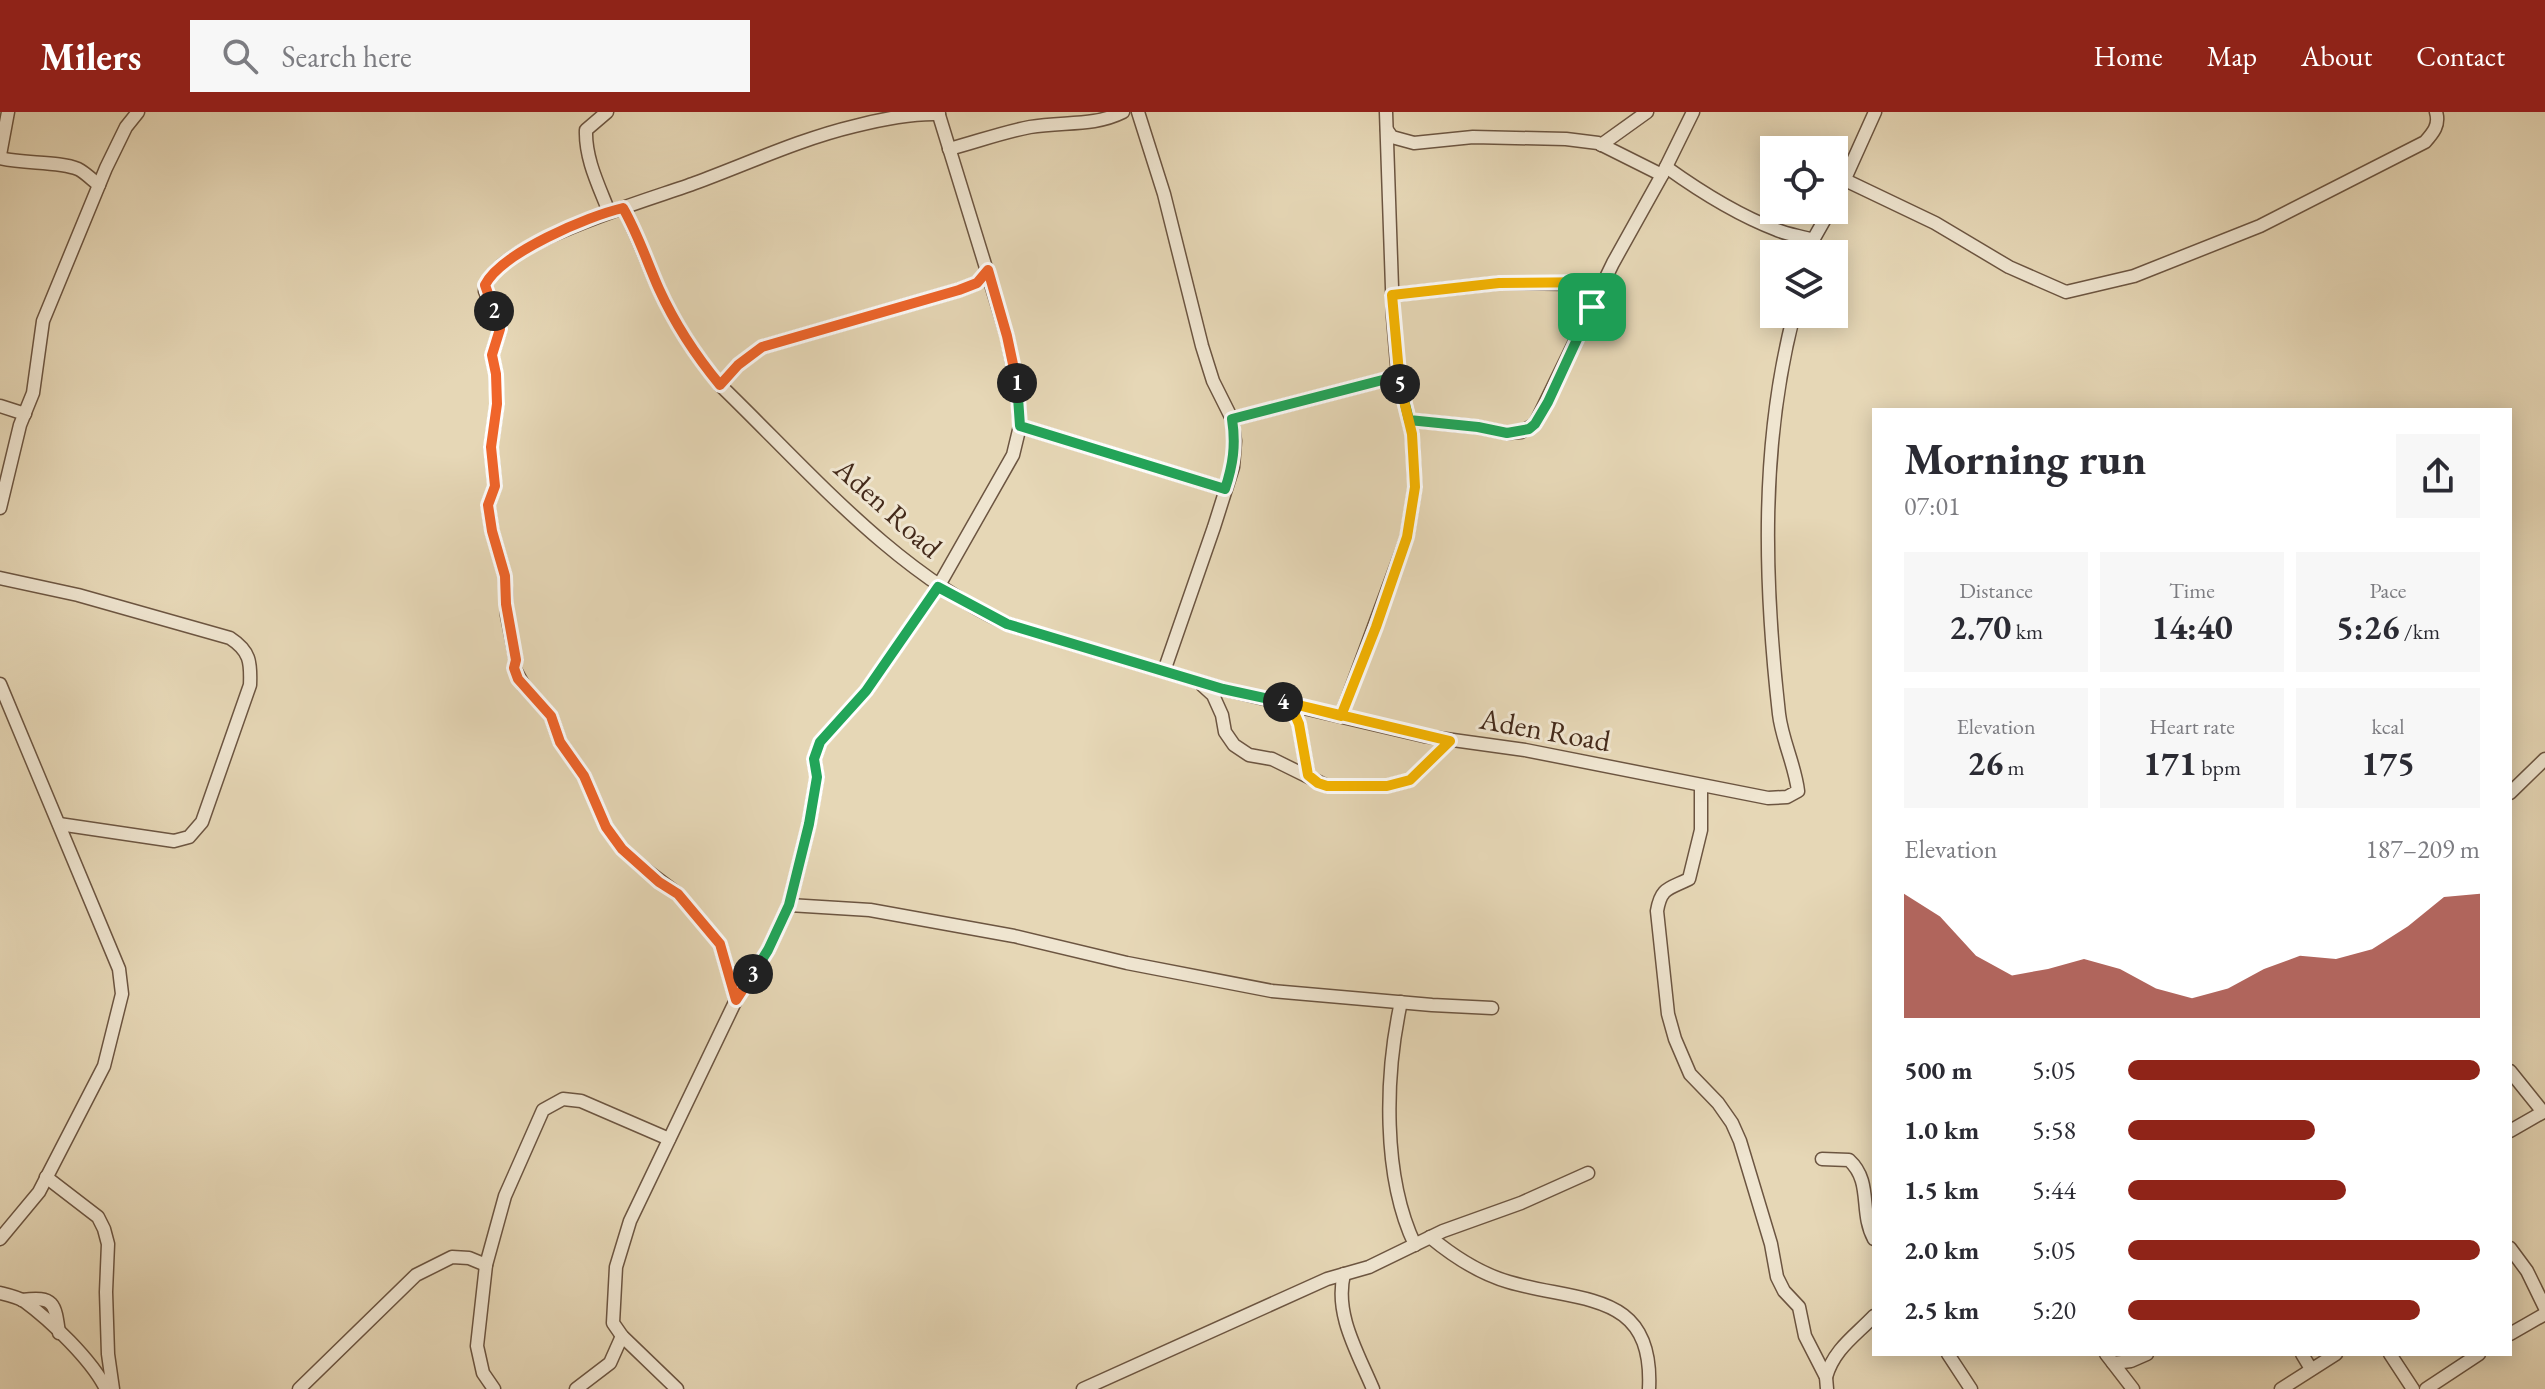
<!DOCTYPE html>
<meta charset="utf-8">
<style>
:root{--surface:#fff;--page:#f7f7f7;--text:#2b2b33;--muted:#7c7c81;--accent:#8f2418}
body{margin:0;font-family:"EB Garamond",serif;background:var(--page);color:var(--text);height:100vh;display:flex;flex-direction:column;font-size:30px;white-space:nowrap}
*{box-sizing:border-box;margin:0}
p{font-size:26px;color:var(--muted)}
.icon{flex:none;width:44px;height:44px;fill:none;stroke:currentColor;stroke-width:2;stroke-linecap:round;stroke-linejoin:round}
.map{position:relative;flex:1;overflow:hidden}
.details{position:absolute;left:1872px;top:296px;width:640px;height:948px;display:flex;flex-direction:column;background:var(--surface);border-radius:0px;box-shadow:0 4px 20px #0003}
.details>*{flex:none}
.fabs{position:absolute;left:1760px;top:24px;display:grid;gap:16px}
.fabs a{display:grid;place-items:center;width:88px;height:88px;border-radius:0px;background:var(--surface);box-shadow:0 4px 20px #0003;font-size:40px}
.pin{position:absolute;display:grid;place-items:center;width:68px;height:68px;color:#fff;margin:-34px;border-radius:16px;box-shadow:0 4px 12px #0006}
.km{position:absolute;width:40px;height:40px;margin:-20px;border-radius:50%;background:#222;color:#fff;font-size:22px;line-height:40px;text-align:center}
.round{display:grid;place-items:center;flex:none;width:84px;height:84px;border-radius:0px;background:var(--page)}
.headline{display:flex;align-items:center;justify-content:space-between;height:136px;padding:0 32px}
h1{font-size:44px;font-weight:700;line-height:60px}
.figures{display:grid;grid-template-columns:repeat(3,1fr);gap:12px;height:136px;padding:8px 32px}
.figures div{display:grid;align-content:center;border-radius:0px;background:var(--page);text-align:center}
.figures b{font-size:34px;font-weight:700}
.figures small{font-size:22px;font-weight:400}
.figures p{font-size:22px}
.chart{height:224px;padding:16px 32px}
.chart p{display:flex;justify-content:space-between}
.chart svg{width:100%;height:144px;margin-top:8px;fill:var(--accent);opacity:.7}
ul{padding:0 32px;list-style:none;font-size:26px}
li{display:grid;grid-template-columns:128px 96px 1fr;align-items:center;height:60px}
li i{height:20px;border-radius:10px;background:var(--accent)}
header{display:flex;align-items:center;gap:48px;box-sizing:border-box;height:112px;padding:0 40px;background:var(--accent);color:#fff}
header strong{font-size:38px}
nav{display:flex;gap:44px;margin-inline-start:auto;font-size:28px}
.search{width:560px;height:72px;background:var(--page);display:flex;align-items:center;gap:20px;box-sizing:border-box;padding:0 28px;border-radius:0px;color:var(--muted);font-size:30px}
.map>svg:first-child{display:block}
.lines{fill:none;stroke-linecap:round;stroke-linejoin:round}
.minor-casing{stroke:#6c5541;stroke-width:15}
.minor{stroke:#efe5d0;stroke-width:12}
.split-1-casing{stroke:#fff;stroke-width:16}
.split-2-casing{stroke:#fff;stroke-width:16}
.split-3-casing{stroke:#fff;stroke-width:16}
.split-4-casing{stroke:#fff;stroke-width:16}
.split-5-casing{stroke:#fff;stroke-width:16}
.split-6-casing{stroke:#fff;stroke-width:16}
.split-1{stroke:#22a559;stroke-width:10}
.split-2{stroke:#f0652b;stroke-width:10}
.split-3{stroke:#f0652b;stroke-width:10}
.split-4{stroke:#22a559;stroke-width:10}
.split-5{stroke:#f5b400;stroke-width:10}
.split-6{stroke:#f5b400;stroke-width:10}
.labels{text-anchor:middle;stroke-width:6;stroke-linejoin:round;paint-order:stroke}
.street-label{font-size:30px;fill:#442a1a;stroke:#efe5d0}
</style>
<header>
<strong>Milers</strong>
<div class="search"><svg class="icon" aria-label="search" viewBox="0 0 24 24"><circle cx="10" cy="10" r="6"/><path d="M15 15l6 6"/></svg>Search here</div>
<nav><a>Home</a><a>Map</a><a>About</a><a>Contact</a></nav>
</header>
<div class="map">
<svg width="2545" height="1277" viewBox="0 0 2545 1277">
<rect width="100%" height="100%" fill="#e6d7b6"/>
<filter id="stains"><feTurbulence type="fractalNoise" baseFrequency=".0025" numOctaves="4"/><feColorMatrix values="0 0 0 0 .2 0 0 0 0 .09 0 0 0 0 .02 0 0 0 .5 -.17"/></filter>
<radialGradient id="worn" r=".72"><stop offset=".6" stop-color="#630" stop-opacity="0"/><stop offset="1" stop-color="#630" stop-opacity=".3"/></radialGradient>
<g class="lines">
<defs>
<g id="minor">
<path d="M607,0L586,18C585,47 599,74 609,100"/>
<polyline points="1138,0 1164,82 1202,234 1213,269 1232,307 1235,329 1233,355 1214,415 1164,559"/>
<polyline points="1387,18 1392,25 1414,31 1473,25 1566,27 1598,31 1662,63"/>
<polyline points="1601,33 1647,0"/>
<path d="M949,37C976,30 1003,20 1030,15C1063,9 1093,15 1123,0"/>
<polyline points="0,43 8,0"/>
<path d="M0,46C23,52 59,49 78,57C86,61 92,68 99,73"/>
<path d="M1666,55C1698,78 1740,104 1777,118C1789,123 1801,124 1813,128"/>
<path d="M1845,68L1935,111L2009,155L2066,180L2134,164L2260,114L2425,30C2433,21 2440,13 2436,0"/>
<polyline points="1834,91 1875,0"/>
<path d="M623,96C637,122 647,150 659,177C675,212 696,244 720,273C809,359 894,460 1007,512L1223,577L1424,624L1525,638L1768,686L1787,685L1798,679C1795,653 1782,628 1779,602C1764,469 1760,333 1794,202"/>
<polyline points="1810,142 1813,128 1830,98"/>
<polyline points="1392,183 1499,171 1580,172 1604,170"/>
<polyline points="720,273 738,253 762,235 959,178 977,171 988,158"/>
<polyline points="0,294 25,302"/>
<polyline points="1232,307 1398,264"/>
<polyline points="1409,308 1478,315 1507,321 1521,320 1535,312 1613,151 1662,63 1693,0"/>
<polyline points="1020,314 1225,377"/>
<polyline points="0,396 20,313 33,281 43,209 106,56 126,15 138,0"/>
<path d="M0,466L78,483L230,526C250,539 251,550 250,573L202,710L189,725L174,729L59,712"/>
<polyline points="0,572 119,857 122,882 104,954 39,1080 0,1127"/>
<polyline points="1202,573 1213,583 1222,603 1225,620 1234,633 1249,643 1272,647 1327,674 1387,674 1410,668 1450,629"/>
<polyline points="1290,591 1299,612 1308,663"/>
<polyline points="1341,604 1407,425 1415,375 1412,322 1398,264 1393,205 1386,0"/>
<path d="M1701,674V718L1689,767C1669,777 1661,775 1657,799L1668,902L1675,927L1690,962L1718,991L1732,1011L1740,1029L1771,1132L1777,1165L1784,1179L1799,1195L1805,1224L1826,1265L1827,1277"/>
<polyline points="2510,681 2545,647"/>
<polyline points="789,793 870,798 1014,824 1127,851 1272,879 1432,893 1492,896"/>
<path d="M736,888L720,832L678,782L642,755L622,737L606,715L584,664L560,630L551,604L524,574L514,556L516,548L507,503L505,464L492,419L488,393L495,374L491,335L497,292L496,262L492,243L500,217L485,179C486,133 656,86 695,71C747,52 800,27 855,14C882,7 911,1 939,2"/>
<path d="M1401,890C1385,963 1382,1064 1415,1133"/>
<polyline points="2510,959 2543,1000"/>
<polyline points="2510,1019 2545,999"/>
<path d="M1822,1047L1849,1048C1873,1070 1859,1100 1874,1127"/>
<polyline points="46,1065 98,1105 104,1117 108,1132 106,1180 108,1242 113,1277"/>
<path d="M1430,1125C1453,1144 1481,1162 1509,1170C1581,1191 1654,1178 1649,1277"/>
<polyline points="2510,1136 2527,1159 2545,1196"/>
<path d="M1344,1162C1334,1202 1358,1241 1373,1277"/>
<path d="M0,1181C8,1183 17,1185 24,1189C50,1208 92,1248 106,1277"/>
<path d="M22,1188C54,1184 55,1191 59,1221"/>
<polyline points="2510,1222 2545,1202"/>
<polyline points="1948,1242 1971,1277"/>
<polyline points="2106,1242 2133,1277"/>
<polyline points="2302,1242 2311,1257"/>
<polyline points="2390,1242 2413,1277"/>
<polyline points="2113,1251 2131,1249 2147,1242"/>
<path d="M1826,1265C1834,1237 1855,1224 1874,1204"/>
<polyline points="299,1277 416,1163 452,1145 469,1146 486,1153"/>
<polyline points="494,1277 483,1261 477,1234 486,1153 505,1084 543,998 563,987 581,989 669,1027"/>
<polyline points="576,1277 610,1251 622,1224"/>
<polyline points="677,1277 622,1224 613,1211 616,1155 630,1109 736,888 768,838 789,793 809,712 817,665 814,647 820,630 866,579 938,475 1013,343 1020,314 1017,274 1007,224 938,0"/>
<polyline points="1083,1277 1327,1167 1369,1155 1443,1119 1521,1091 1588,1061"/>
<polyline points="2281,1277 2336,1242"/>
<polyline points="2426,1277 2479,1242"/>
</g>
</defs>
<use href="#minor" class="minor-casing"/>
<use href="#minor" class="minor"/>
</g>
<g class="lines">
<defs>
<path id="split-1" d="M1017,271L1020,314L1225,377C1233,353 1236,333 1232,307L1398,264L1409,308L1478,315L1507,321L1529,317L1535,312L1548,290L1592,195"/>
<path id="split-2" d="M494,199L485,173C501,141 588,104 623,96C638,122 647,150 659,177C675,212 696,244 720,273L738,253L762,235L959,178L977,171L988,158L1007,224L1017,271"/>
<polyline id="split-3" points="494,199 500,217 492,243 496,262 497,292 491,335 495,374 488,393 492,419 505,464 506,492 516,548 514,556 518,567 551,604 560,630 584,664 606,715 622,737 659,770 678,782 720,832 736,888 753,862"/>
<polyline id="split-4" points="753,862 768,838 789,793 809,712 817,665 814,647 820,630 866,579 938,475 1007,512 1223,577 1283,590"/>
<polyline id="split-5" points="1283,590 1290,591 1450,629 1410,668 1387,674 1327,674 1318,671 1308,663 1299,612 1290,591 1341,604 1376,515 1407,425 1415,375 1412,322 1400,272"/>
<polyline id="split-6" points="1400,272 1392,183 1499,171 1604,170 1592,195"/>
</defs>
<use href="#split-1" class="split-1-casing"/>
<use href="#split-2" class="split-2-casing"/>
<use href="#split-3" class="split-3-casing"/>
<use href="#split-4" class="split-4-casing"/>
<use href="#split-5" class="split-5-casing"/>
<use href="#split-6" class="split-6-casing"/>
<use href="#split-1" class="split-1"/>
<use href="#split-2" class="split-2"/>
<use href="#split-3" class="split-3"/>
<use href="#split-4" class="split-4"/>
<use href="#split-5" class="split-5"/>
<use href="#split-6" class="split-6"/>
</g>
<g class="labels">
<g class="street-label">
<text transform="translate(888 396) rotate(42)" y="10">Aden Road</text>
<text transform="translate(1545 618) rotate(10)" y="10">Aden Road</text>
</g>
</g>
<rect width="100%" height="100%" filter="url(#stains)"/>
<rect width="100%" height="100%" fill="url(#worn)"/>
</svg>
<div class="fabs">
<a><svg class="icon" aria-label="locate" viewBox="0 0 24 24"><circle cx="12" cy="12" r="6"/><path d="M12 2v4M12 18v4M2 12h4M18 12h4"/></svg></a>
<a><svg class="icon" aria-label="layers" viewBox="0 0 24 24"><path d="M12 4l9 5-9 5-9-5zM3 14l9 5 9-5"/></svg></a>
</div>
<div class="pin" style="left:1592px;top:195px;background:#1e9e55"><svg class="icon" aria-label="arrive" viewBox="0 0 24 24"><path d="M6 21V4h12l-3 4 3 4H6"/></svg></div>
<b class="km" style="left:1017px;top:271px">1</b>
<b class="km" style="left:494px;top:199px">2</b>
<b class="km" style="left:753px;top:862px">3</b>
<b class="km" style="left:1283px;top:590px">4</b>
<b class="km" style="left:1400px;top:272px">5</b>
<section class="details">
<div class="headline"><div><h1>Morning run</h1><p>07:01</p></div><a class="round"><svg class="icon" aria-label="share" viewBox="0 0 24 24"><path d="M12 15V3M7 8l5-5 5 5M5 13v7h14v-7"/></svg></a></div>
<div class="figures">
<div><p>Distance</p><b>2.70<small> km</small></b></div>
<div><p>Time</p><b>14:40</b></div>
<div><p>Pace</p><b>5:26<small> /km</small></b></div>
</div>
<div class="figures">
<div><p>Elevation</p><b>26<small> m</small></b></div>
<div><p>Heart rate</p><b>171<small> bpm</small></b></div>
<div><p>kcal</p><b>175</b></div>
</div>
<div class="chart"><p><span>Elevation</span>187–209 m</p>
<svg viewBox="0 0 160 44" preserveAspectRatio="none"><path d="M0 44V6L10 13L20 25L30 31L40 29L50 26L60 29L70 35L80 38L90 35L100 29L110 25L120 26L130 23L140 16L150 7L160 6V44z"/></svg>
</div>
<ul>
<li><b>500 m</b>5:05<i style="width:100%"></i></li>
<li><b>1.0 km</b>5:58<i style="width:53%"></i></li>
<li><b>1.5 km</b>5:44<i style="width:62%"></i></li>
<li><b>2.0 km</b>5:05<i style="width:100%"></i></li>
<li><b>2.5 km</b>5:20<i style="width:83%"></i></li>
</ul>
</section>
</div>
